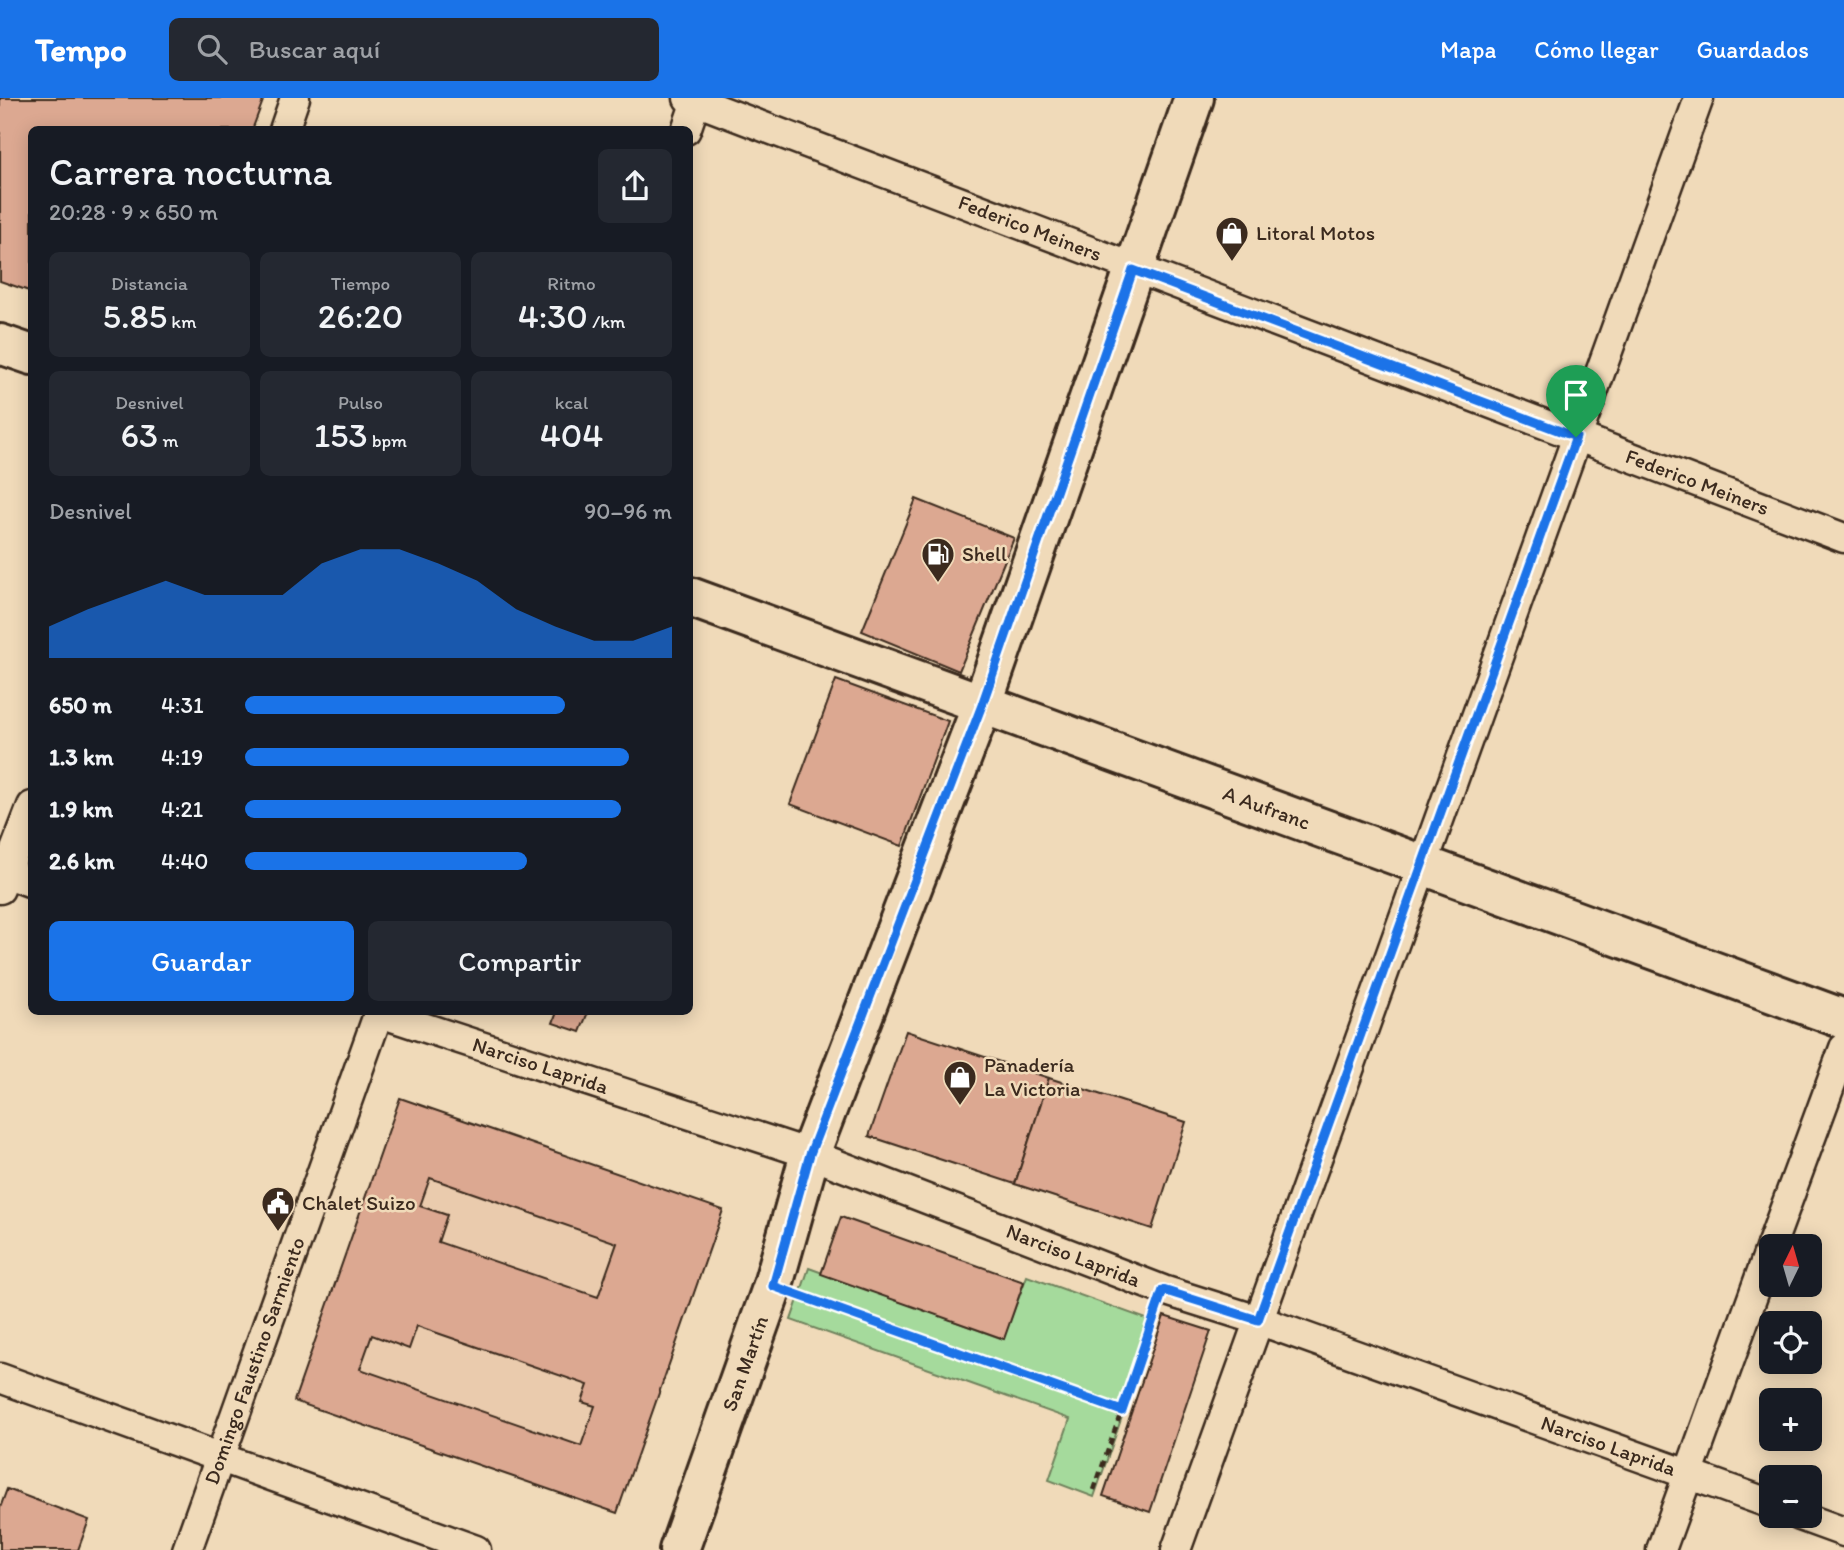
<!DOCTYPE html>
<html lang="es">
<meta charset="utf-8">
<style>
:root{--surface:#171b24;--page:#242831;--text:#f1f3f6;--muted:#9ea1a6;--accent:#1a73e8}
body{margin:0;font-family:Itim,sans-serif;background:var(--page);color:var(--text);height:100vh;display:flex;flex-direction:column;font-size:26px;white-space:nowrap}
*{box-sizing:border-box;margin:0}
p{font-size:23px;color:var(--muted)}
.icon{flex:none;width:38px;height:38px;fill:none;stroke:currentColor;stroke-width:2;stroke-linecap:round;stroke-linejoin:round}
.map{position:relative;flex:1;overflow:hidden}
.details{position:absolute;left:28px;top:28px;width:665px;height:889px;display:flex;flex-direction:column;background:var(--surface);border-radius:10px;box-shadow:0 4px 18px #0003}
.details>*{flex:none}
.needle{width:46px;rotate:5deg}
.controls{position:absolute;left:1759px;top:1136px;display:grid;gap:14px}
.controls a{display:grid;place-items:center;width:63px;height:63px;border-radius:10px;background:var(--surface);box-shadow:0 4px 18px #0003;font-size:35px}
.pin{position:absolute;display:grid;place-items:center;width:60px;height:60px;color:#fff;margin:-72px -30px;border-radius:50% 50% 50% 0;rotate:-45deg;box-shadow:0 0 7px #0007}
.pin .icon{rotate:45deg}
.round{display:grid;place-items:center;flex:none;width:74px;height:74px;border-radius:10px;background:var(--page)}
.head{display:flex;align-items:center;justify-content:space-between;height:119px;padding:0 21px}
h1{font-size:38px;font-weight:600;line-height:52px}
.figures{display:grid;grid-template-columns:repeat(3,1fr);gap:10px;height:119px;padding:7px 21px}
.figures div{display:grid;align-content:center;border-radius:10px;background:var(--page);text-align:center}
.figures b{font-size:35px;font-weight:600}
.figures small{font-size:19px;font-weight:400}
.figures p{font-size:19px}
.chart{height:196px;padding:14px 21px}
.chart p{display:flex;justify-content:space-between}
.chart svg{width:100%;height:126px;margin-top:7px;fill:var(--accent);opacity:.7}
.primary-button{display:flex;gap:14px;margin-top:auto;padding:14px 21px}
.primary-button a{flex:1;height:80px;border-radius:10px;background:var(--accent);color:#fff;font-size:28px;font-weight:600;line-height:80px;text-align:center}
.primary-button a+a{background:var(--page);color:var(--text)}
ul{padding:0 21px;list-style:none;font-size:23px}
li{display:grid;grid-template-columns:112px 84px 1fr;align-items:center;height:52px}
li i{height:18px;border-radius:9px;background:var(--accent)}
header{display:flex;align-items:center;gap:42px;box-sizing:border-box;height:98px;padding:0 35px;background:var(--accent);color:#fff}
header strong{font-size:33px}
nav{display:flex;gap:38px;margin-inline-start:auto;font-size:24px}
.search{width:490px;height:63px;background:var(--page);display:flex;align-items:center;gap:18px;box-sizing:border-box;padding:0 24px;border-radius:10px;color:var(--muted);font-size:26px}
.map>svg:first-child{display:block}
.built{fill:#eacbad}
.green{fill:#a5da9c;stroke:#70825d;stroke-width:2}
.building{fill:#dca891;stroke:#3b2a1e;stroke-width:2;fill-rule:evenodd}
.lines{fill:none;stroke-linecap:round;stroke-linejoin:round}
.street-casing{stroke:#3b2a1e;stroke-width:33}
.secondary-casing{stroke:#3b2a1e;stroke-width:44}
.primary-casing{stroke:#3b2a1e;stroke-width:44}
.path{stroke:#3b2a1e;stroke-width:4.5;stroke-dasharray:7 5;stroke-linecap:butt}
.street{stroke:#f0dab9;stroke-width:28}
.secondary{stroke:#f0dab9;stroke-width:38}
.primary{stroke:#f0dab9;stroke-width:38}
.route-casing{stroke:#fff;stroke-width:14}
.route{stroke:#1a73e8;stroke-width:9}
.labels{text-anchor:middle;stroke-width:5;stroke-linejoin:round;paint-order:stroke}
.street-label{font-size:21px;fill:#3b2a1e;stroke:#f0dab9}
.poi-label{font-size:21px;fill:#3b2a1e;stroke:#f0dab9;text-anchor:start}
</style>
<header>
<strong>Tempo</strong>
<div class="search"><svg class="icon" aria-label="search" viewBox="0 0 24 24"><circle cx="10" cy="10" r="6"/><path d="M15 15l6 6"/></svg>Buscar aquí</div>
<nav><a>Mapa</a><a>Cómo llegar</a><a>Guardados</a></nav>
</header>
<div class="map">
<svg width="1844" height="1452" viewBox="0 0 1844 1452">
<rect width="100%" height="100%" fill="#f0dab9"/>
<filter id="ink" filterUnits="userSpaceOnUse"><feTurbulence type="fractalNoise" baseFrequency=".0143" numOctaves="2"/><feDisplacementMap in="SourceGraphic" scale="14" xChannelSelector="R" yChannelSelector="G"/><feConvolveMatrix kernelMatrix="1 2 1 2 8 2 1 2 1" color-interpolation-filters="sRGB"/></filter>
<g filter="url(#ink)">
<polygon class="built" points="400,1000 723,1112 617,1415 294,1303"/>
<polygon class="green" points="809,1170 1003,1241 1027,1178 1155,1224 1094,1399 1049,1382 1070,1321 791,1222"/>
<g class="building">
<polygon points="0,0 264,0 252,32 32,32 32,194 0,183"/>
<polygon points="916,401 1014,440 959,573 862,533"/>
<polygon points="836,582 948,623 902,748 790,706"/>
<polygon points="557,914 588,914 580,934 553,925"/>
<polygon points="906,933 1049,980 1015,1086 869,1038"/>
<polygon points="1049,980 1186,1024 1152,1131 1015,1086"/>
<path d="M400,1000L723,1112L617,1415L294,1303ZM430,1080L617,1145L598,1199L438,1144L447,1117L420,1108ZM417,1228L588,1287L582,1304L595,1308L581,1348L360,1271L372,1237L409,1251Z"/>
<polygon points="841,1119 1024,1184 1004,1241 821,1176"/>
<polygon points="1164,1218 1211,1233 1150,1414 1103,1398"/>
<polygon points="7,1391 89,1422 78,1452 0,1452 0,1410"/>
</g>
<g class="lines">
<defs>
<g id="street">
<path id="s1" d="M688,0L1844,440"/>
<polyline points="284,32 295,0"/>
<polyline points="686,32 697,0"/>
<polyline points="0,773 32,785"/>
<polyline points="0,791 32,708"/>
<path id="s2" d="M377,914L810,1056L1163,1192L1258,1222L1771,1406"/>
<polyline points="1771,1148 1844,950"/>
<polyline points="0,1280 476,1452"/>
<polyline points="1800,1418 1844,1434"/>
<path id="s3" d="M187,1452L379,914"/>
<polyline points="1176,1452 1699,0"/>
<polyline points="1661,1452 1771,1148"/>
</g>
<g id="secondary">
<path id="s4" d="M679,1452L773,1187L810,1056L982,607L1194,0"/>
</g>
<g id="primary">
<polyline points="0,246 32,257"/>
<path id="s5" d="M690,499L1844,921"/>
</g>
</defs>
<use href="#street" class="street-casing"/>
<use href="#secondary" class="secondary-casing"/>
<use href="#primary" class="primary-casing"/>
<g class="path">
<polyline points="803,1199 1122,1313"/>
<polyline points="1094,1392 1154,1219"/>
</g>
<use href="#street" class="street"/>
<use href="#secondary" class="secondary"/>
<use href="#primary" class="primary"/>
</g>
</g>
<g class="lines" filter="url(#ink)">
<defs>
<polygon id="route" points="1133,172 1576,339 1258,1222 1163,1192 1122,1313 773,1188 810,1056 982,607"/>
</defs>
<use href="#route" class="route-casing"/>
<use href="#route" class="route"/>
</g>
<defs>
<symbol id="shop-pin" viewBox="-11 -11 22 30"><path d="M0 17L-7.5 6A9.5 9.5 0 1 1 7.5 6Z" fill="#3b2a1e" stroke="#f0dab9"/><path d="M-5-2.5h2.3a2.7 3.5 0 0 1 5.4 0H5L5.5 6h-11ZM-1.5-2.5h3a1.5 2.3 0 0 0-3 0Z" fill="#fff"/></symbol>
<symbol id="fuel-pin" viewBox="-11 -11 22 30"><path d="M0 17L-7.5 6A9.5 9.5 0 1 1 7.5 6Z" fill="#3b2a1e" stroke="#f0dab9"/><path d="M-5.5-6h7V0h2V4h1.3V-2.5L3-4.5l.8-.8L6-3V5H2.5V1h-1V6h-7ZM-4.2-4.7v3.2H.2V-4.7Z" fill="#fff"/></symbol>
<symbol id="civic-pin" viewBox="-11 -11 22 30"><path d="M0 17L-7.5 6A9.5 9.5 0 1 1 7.5 6Z" fill="#3b2a1e" stroke="#f0dab9"/><path d="M-.6-6.5H3V-4.5H.6V-3L4-1V1h2V6H-6V1h2V-1L-.6-3ZM-1.2 2.5V6h2.4V2.5Z" fill="#fff"/></symbol>
</defs>
<g fill-rule="evenodd">
<use href="#shop-pin" x="1213" y="116" width="38" height="52"/>
<use href="#fuel-pin" x="919" y="437" width="38" height="52"/>
<use href="#shop-pin" x="941" y="960" width="38" height="52"/>
<use href="#civic-pin" x="259" y="1086" width="38" height="52"/>
</g>
<g class="labels">
<g class="street-label">
<text dy="7" stroke="none"><textPath href="#s1" startOffset="366">Federico Meiners</textPath></text>
<text dy="7" stroke="none"><textPath href="#s1" startOffset="1080">Federico Meiners</textPath></text>
<text dy="7" stroke="none"><textPath href="#s5" startOffset="614">A Aufranc</textPath></text>
<text dy="7" stroke="none"><textPath href="#s2" startOffset="172">Narciso Laprida</textPath></text>
<text dy="7" stroke="none"><textPath href="#s2" startOffset="738">Narciso Laprida</textPath></text>
<text dy="7" stroke="none"><textPath href="#s3" startOffset="201">Domingo Faustino Sarmiento</textPath></text>
<text dy="7" stroke="none"><textPath href="#s4" startOffset="198">San Martín</textPath></text>
<text dy="7" stroke="none"><textPath href="#s2" startOffset="1306">Narciso Laprida</textPath></text>
</g>
<g class="poi-label">
<text x="1256" y="142">Litoral Motos</text>
<text x="962" y="463">Shell</text>
<text x="984" y="974">Panadería<tspan x="984" dy="24">La Victoria</tspan></text>
<text x="302" y="1112">Chalet Suizo</text>
</g>
</g>
</svg>
<div class="controls">
<a><svg class="needle" viewBox="-14 -14 28 28"><path d="M0-13l5 13h-10z" fill="#e53935"/><path d="M0 13l5-13h-10z" fill="#9ea1a6"/></svg></a>
<a><svg class="icon" aria-label="locate" viewBox="0 0 24 24"><circle cx="12" cy="12" r="6"/><path d="M12 2v4M12 18v4M2 12h4M18 12h4"/></svg></a>
<a>+</a>
<a>−</a>
</div>
<div class="pin" style="left:1576px;top:339px;background:#1e9e55"><svg class="icon" aria-label="arrive" viewBox="0 0 24 24"><path d="M6 21V4h12l-3 4 3 4H6"/></svg></div>
<section class="details">
<div class="head"><div><h1>Carrera nocturna</h1><p>20:28 · 9 × 650 m</p></div><a class="round"><svg class="icon" aria-label="share" viewBox="0 0 24 24"><path d="M12 15V3M7 8l5-5 5 5M5 13v7h14v-7"/></svg></a></div>
<div class="figures">
<div><p>Distancia</p><b>5.85<small> km</small></b></div>
<div><p>Tiempo</p><b>26:20</b></div>
<div><p>Ritmo</p><b>4:30<small> /km</small></b></div>
</div>
<div class="figures">
<div><p>Desnivel</p><b>63<small> m</small></b></div>
<div><p>Pulso</p><b>153<small> bpm</small></b></div>
<div><p>kcal</p><b>404</b></div>
</div>
<div class="chart"><p><span>Desnivel</span>90–96 m</p>
<svg viewBox="0 0 160 44" preserveAspectRatio="none"><path d="M0 44V33L10 27L20 22L30 17L40 22L50 22L60 22L70 11L80 6L90 6L100 11L110 17L120 27L130 33L140 38L150 38L160 33V44z"/></svg>
</div>
<ul>
<li><b>650 m</b>4:31<i style="width:75%"></i></li>
<li><b>1.3 km</b>4:19<i style="width:90%"></i></li>
<li><b>1.9 km</b>4:21<i style="width:88%"></i></li>
<li><b>2.6 km</b>4:40<i style="width:66%"></i></li>
</ul>
<div class="primary-button"><a>Guardar</a><a>Compartir</a></div>
</section>
</div>
